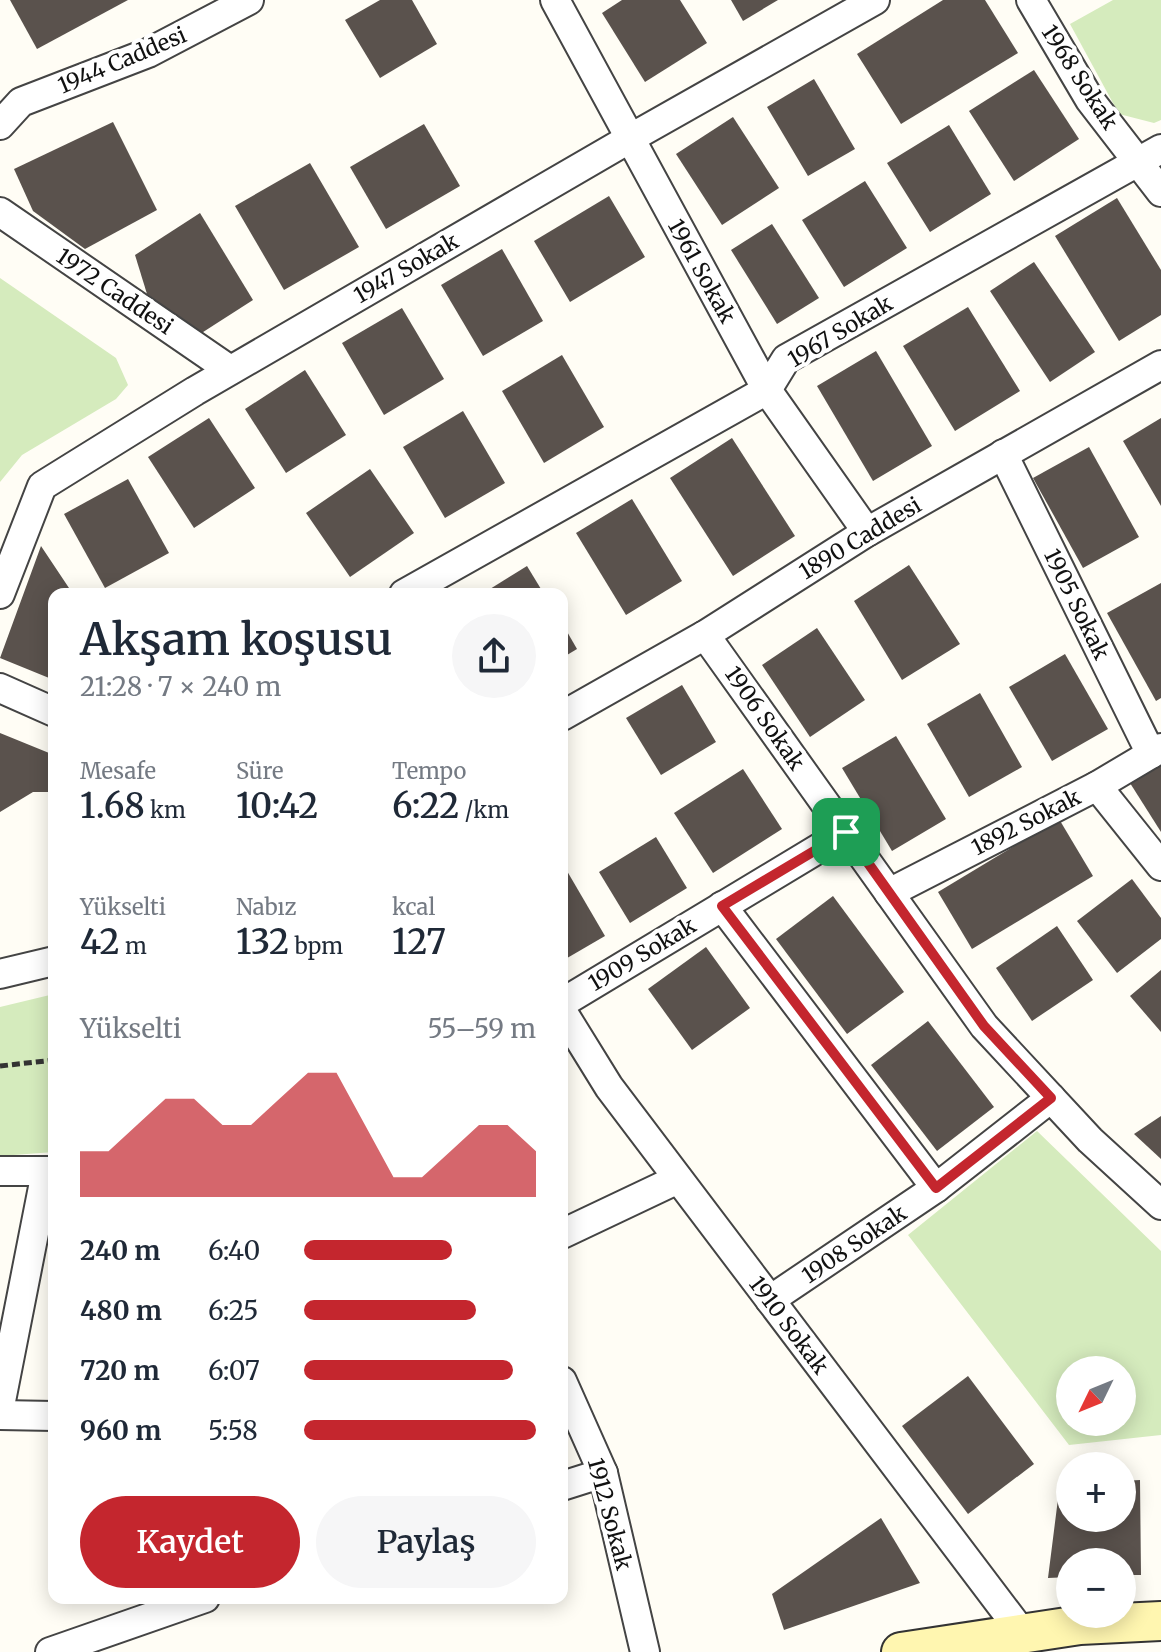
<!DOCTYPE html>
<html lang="tr">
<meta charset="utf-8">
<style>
:root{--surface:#fff;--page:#f6f6f7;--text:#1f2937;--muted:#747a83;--accent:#c4262e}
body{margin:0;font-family:Merriweather,serif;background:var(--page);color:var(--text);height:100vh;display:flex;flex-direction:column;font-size:30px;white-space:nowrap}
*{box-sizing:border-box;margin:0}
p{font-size:26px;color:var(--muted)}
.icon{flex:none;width:44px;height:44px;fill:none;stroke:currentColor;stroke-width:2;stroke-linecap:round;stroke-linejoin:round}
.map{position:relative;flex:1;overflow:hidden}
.details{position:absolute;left:48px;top:588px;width:520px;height:1016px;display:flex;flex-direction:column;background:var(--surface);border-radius:16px;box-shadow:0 4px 20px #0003}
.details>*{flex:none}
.needle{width:52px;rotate:227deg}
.fabs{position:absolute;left:1056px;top:1356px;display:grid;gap:16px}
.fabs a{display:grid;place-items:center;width:80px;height:80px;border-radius:50%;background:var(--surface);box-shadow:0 4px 20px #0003;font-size:40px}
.pin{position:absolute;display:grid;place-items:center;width:68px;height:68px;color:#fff;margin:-34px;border-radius:16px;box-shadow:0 4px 12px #0006}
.round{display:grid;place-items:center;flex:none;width:84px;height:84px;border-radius:42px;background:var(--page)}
.summary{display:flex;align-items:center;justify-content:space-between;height:136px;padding:0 32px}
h1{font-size:44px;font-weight:600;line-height:60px}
.figures{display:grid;grid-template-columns:repeat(3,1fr);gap:12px;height:136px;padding:8px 32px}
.figures div{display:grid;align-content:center}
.figures b{font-size:34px;font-weight:600}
.figures small{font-size:22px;font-weight:400}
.figures p{font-size:22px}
.chart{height:224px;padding:16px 32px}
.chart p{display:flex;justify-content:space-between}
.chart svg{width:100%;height:144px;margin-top:8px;fill:var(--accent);opacity:.7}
.primary-button{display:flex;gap:16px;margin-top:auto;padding:16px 32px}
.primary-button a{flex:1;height:92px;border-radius:48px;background:var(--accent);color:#fff;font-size:32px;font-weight:600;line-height:92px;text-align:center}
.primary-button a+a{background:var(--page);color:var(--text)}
ul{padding:0 32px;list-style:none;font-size:26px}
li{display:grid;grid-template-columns:128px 96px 1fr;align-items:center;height:60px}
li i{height:20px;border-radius:10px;background:var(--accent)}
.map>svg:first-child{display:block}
.green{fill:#d5ebbd;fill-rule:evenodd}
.building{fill:#5a524d}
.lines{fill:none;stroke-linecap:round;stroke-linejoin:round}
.street-casing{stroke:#444;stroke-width:32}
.secondary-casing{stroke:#333;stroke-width:42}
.path{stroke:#333;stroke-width:5;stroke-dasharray:8 4;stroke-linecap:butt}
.street{stroke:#fff;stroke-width:28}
.secondary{stroke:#fff6b0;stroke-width:38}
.route-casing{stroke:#fff;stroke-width:16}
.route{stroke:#c4262e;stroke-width:10}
.labels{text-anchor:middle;stroke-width:8;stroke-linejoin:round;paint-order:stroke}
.street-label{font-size:22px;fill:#111;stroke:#fff}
</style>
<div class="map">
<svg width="1161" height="1652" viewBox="0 0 1161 1652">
<rect width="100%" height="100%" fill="#fffdf5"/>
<g class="green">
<polygon points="1113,0 1161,0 1161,120 1154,123 1119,114 1070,24"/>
<polygon points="0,278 116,358 128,385 116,399 22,455 0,482"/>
<polygon points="54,994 54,1152 0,1156 0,1007"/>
<path d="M1037,1131L1161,1251V1435L1069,1445L908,1235ZM1122,1370V1422H1070V1370Z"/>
</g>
<g class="building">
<polygon points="10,0 128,0 37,49"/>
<polygon points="380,0 412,0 437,44 380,78 345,20"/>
<polygon points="622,0 680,0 707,43 645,82 602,13"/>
<polygon points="731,0 778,0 743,21"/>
<polygon points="943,0 985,0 1018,53 901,124 857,54"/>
<polygon points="1034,70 1079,139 1014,181 969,111"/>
<polygon points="814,79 855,149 808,176 767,107"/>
<polygon points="733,117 779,188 722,225 676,154"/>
<polygon points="113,122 157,210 85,249 33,211 14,169"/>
<polygon points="424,124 460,186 386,229 350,167"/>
<polygon points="949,125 991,194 930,232 887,163"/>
<polygon points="310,163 359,247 284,290 235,206"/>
<polygon points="865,181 907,248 844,287 802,220"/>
<polygon points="609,196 645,257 570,302 534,241"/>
<polygon points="1117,198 1161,270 1161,315 1119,341 1055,236"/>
<polygon points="200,213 253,300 200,334 147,294 135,255"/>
<polygon points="772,224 819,298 777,324 731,250"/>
<polygon points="502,249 543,321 483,356 441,285"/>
<polygon points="1034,262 1095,352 1050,382 990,291"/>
<polygon points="968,307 1020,391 955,431 903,346"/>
<polygon points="402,308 444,379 384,415 342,343"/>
<polygon points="876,351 932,446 873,481 817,386"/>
<polygon points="562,355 604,427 544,463 502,391"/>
<polygon points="305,370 346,435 286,473 245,409"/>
<polygon points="463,411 505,483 445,518 403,447"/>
<polygon points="209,418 255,488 194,528 148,457"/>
<polygon points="1161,418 1161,506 1123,441"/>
<polygon points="732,438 795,536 733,576 670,478"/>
<polygon points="1089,447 1139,537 1083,568 1033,478"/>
<polygon points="370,469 414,533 350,577 306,513"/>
<polygon points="128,479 169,553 105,588 64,514"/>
<polygon points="632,499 682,581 626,615 576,533"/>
<polygon points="41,546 73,594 54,594 54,680 0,658"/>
<polygon points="909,565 960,644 902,680 854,601"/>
<polygon points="527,566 544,594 482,594"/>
<polygon points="1161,583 1161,698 1156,701 1107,613"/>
<polygon points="562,623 577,649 562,658"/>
<polygon points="817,628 865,700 810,737 762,665"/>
<polygon points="1065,654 1108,729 1052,761 1009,687"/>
<polygon points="682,685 716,742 661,775 626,718"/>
<polygon points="980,693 1022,767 969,797 927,724"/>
<polygon points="0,733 54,755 54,792 33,792 0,812"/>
<polygon points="896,736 946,819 892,851 842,768"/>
<polygon points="1161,763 1161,832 1130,783"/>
<polygon points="743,769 782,829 713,873 674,813"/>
<polygon points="1059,819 1093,876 972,949 938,892"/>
<polygon points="656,837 687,888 630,923 599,872"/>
<polygon points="567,871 605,936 562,961 562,874"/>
<polygon points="1132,879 1161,918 1161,939 1117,973 1077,921"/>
<polygon points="833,896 904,992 847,1034 776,939"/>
<polygon points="1057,926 1093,980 1032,1021 996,968"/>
<polygon points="706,947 750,1008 692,1050 648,989"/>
<polygon points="1161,970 1161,1032 1130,996"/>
<polygon points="928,1021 994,1107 937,1151 871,1065"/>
<polygon points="1161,1116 1161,1159 1134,1134"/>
<polygon points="968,1376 1034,1464 968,1514 902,1426"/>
<polygon points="1140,1480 1141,1575 1122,1575 1122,1562 1070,1562 1070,1577 1048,1578 1060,1483 1070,1483 1070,1518 1122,1518 1122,1481"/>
<polygon points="881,1518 920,1583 784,1630 772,1594"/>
</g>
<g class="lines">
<defs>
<g id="street">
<polyline points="555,0 767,390 867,532"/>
<polyline points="1031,0 1090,100 1161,192"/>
<polyline points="0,125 21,102 148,53 249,0"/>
<polyline points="0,212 230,370"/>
<polyline points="1003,454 1151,754"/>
<polyline points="0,594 42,486 195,391 629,139 875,0"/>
<polyline points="404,594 767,390 786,359 1161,149"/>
<polyline points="705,635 984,1026 1090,1140 1161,1205"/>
<polyline points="0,688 54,712"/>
<polyline points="562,716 705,635 867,532 1161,365"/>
<polyline points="1097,786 1161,866"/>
<polyline points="889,893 1097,786 1161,748"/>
<polyline points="722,906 936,1188"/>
<polyline points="0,974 54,961"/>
<polyline points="562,1003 846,832"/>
<polyline points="562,1011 609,1087 1023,1634"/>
<polyline points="0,1171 54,1171"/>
<polyline points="562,1234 678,1179"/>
<polyline points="770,1300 936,1188 1051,1098"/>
<polyline points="562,1381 603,1473 645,1652"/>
<polyline points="0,1406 46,1172"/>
<polyline points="0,1415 54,1416"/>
<polyline points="562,1486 603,1473"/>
<polyline points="50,1652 205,1598"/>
</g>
<polyline id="secondary" points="901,1652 1080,1625 1161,1621"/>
</defs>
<use href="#street" class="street-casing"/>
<use href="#secondary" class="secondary-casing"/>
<polyline class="path" points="0,1066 54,1060"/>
<use href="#street" class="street"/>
<use href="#secondary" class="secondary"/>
</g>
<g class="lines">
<defs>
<polygon id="route" points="846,832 984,1026 1051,1098 936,1188 722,906"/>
</defs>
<use href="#route" class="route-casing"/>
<use href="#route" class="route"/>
</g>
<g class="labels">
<g class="street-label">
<text transform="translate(122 60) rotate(-23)" y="8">1944 Caddesi</text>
<text transform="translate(1080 77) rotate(57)" y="8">1968 Sokak</text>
<text transform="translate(406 268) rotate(-30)" y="8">1947 Sokak</text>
<text transform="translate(702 271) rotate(61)" y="8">1961 Sokak</text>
<text transform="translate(115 291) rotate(34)" y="8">1972 Caddesi</text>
<text transform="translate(840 331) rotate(-31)" y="8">1967 Sokak</text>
<text transform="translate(860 538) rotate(-31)" y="8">1890 Caddesi</text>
<text transform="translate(1077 604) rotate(64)" y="8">1905 Sokak</text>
<text transform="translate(765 718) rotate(55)" y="8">1906 Sokak</text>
<text transform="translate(1026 822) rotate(-27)" y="8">1892 Sokak</text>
<text transform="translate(642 954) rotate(-31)" y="8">1909 Sokak</text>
<text transform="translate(854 1244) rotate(-34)" y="8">1908 Sokak</text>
<text transform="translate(789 1325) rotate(53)" y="8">1910 Sokak</text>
<text transform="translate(610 1514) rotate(75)" y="8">1912 Sokak</text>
</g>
</g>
</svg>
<div class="fabs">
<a><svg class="needle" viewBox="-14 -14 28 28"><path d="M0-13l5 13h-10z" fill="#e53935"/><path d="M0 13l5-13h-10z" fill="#747a83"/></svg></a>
<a>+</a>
<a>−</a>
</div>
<div class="pin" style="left:846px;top:832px;background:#1e9e55"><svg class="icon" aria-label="arrive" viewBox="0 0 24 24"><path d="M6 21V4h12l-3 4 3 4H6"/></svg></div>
<section class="details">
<div class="summary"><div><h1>Akşam koşusu</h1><p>21:28 · 7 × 240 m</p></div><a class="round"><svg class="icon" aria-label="share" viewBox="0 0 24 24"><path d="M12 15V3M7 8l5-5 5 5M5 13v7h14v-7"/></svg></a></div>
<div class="figures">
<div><p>Mesafe</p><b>1.68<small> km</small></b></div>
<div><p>Süre</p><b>10:42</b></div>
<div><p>Tempo</p><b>6:22<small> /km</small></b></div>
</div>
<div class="figures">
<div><p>Yükselti</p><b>42<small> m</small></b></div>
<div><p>Nabız</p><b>132<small> bpm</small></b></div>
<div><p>kcal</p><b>127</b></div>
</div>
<div class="chart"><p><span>Yükselti</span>55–59 m</p>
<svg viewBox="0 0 160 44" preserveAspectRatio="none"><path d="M0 44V30L10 30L20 22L30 14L40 14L50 22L60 22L70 14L80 6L90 6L100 22L110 38L120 38L130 30L140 22L150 22L160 30V44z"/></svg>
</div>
<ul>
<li><b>240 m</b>6:40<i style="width:64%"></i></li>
<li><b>480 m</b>6:25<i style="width:74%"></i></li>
<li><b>720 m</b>6:07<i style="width:90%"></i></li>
<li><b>960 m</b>5:58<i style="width:100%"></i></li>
</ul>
<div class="primary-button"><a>Kaydet</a><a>Paylaş</a></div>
</section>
</div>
